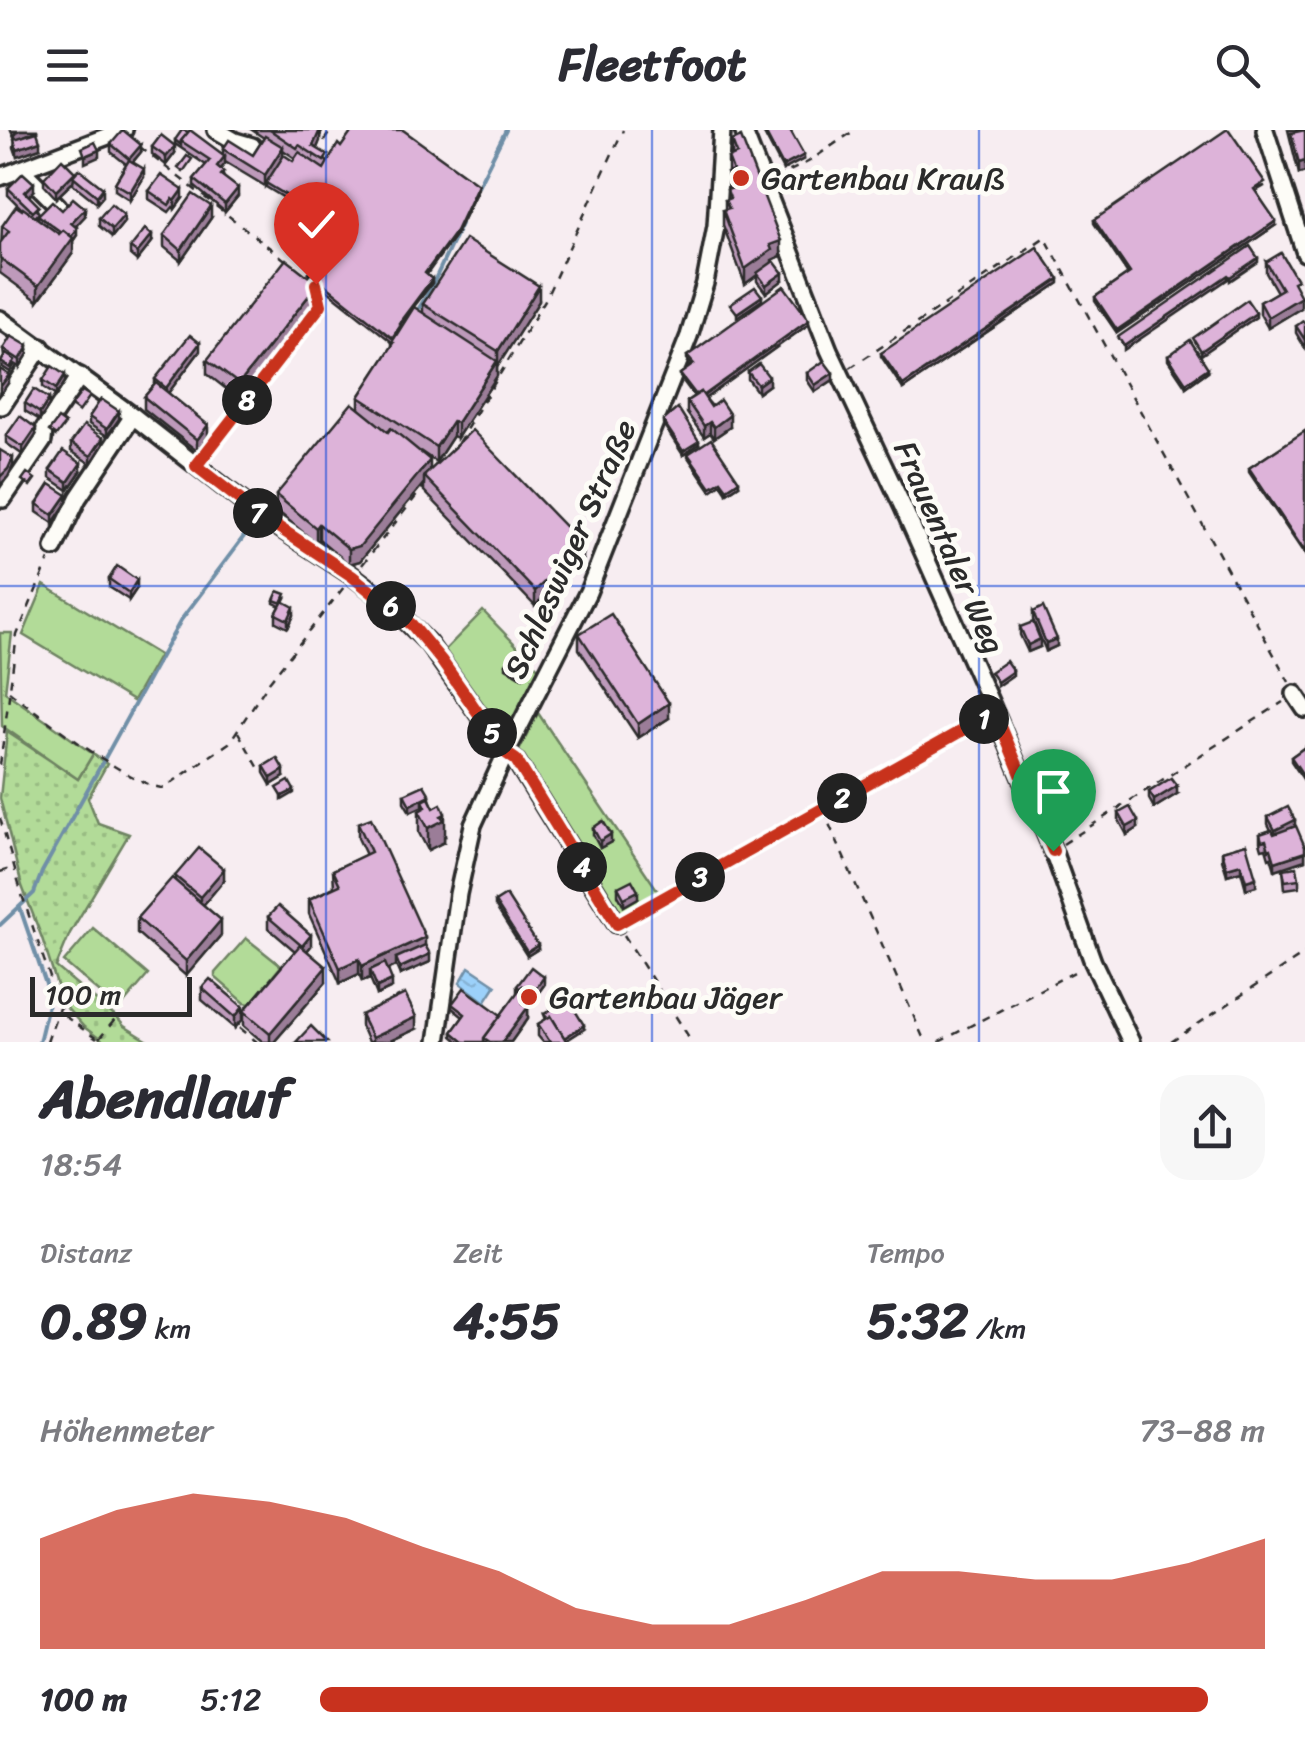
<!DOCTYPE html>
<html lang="de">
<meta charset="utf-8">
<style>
:root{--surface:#fff;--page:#f7f7f7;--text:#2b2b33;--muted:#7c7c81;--accent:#c8321e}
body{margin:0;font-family:Sriracha,sans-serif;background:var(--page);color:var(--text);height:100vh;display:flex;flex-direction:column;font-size:38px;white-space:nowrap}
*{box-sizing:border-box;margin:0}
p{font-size:32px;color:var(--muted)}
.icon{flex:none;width:55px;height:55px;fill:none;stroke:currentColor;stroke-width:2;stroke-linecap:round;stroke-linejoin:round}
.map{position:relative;height:912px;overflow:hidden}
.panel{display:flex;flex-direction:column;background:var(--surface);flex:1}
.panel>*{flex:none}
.scale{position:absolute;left:30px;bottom:25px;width:162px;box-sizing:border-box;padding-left:10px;border:5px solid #2b2b2b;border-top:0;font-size:28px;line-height:35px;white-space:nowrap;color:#2b2b2b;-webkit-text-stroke:8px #fdfcf7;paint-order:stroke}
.pin{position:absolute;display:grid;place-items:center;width:85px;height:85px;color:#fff;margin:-102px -42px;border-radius:50% 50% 50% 0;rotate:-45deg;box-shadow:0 0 10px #0007}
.pin .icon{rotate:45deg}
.km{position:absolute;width:50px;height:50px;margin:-25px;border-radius:50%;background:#222;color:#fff;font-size:28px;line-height:50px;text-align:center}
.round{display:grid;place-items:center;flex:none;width:105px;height:105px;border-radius:30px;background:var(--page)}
.head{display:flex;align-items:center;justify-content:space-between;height:170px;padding:0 40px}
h1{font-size:55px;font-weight:700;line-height:75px}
.metrics{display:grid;grid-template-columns:repeat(3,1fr);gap:15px;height:170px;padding:10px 40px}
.metrics div{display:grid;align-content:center}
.metrics b{font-size:50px;font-weight:700}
.metrics small{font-size:28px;font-weight:400}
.metrics p{font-size:28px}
.chart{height:280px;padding:20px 40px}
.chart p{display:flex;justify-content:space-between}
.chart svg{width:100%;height:180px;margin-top:10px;fill:var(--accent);opacity:.7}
ul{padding:0 40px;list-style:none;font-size:32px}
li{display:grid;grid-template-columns:160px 120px 1fr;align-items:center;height:75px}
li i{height:25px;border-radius:12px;background:var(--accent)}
header{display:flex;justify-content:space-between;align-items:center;height:130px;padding:0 40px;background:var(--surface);font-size:45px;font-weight:700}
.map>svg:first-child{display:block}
.grass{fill:url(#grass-dots);stroke:#6e8362;stroke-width:2.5}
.green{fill:#b2db98;stroke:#6e8362;stroke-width:2.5}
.water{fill:url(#water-ripples);stroke:#6f8fa7;stroke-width:2.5}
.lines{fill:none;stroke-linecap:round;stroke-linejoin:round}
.stream{stroke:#6f8fa7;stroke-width:4}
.minor-casing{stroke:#2b2b2b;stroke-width:22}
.path{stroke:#2b2b2b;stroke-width:2.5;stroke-dasharray:8 8;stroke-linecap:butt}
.minor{stroke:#fdfcf7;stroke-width:15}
.wall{fill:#be9abb;stroke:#2b2b2b;stroke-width:2.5;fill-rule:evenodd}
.shaded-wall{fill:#9b7d98;stroke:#2b2b2b;stroke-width:2.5}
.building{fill:#ddb3d9;stroke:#2b2b2b;stroke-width:2.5}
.route-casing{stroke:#fff;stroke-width:20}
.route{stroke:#c8321e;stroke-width:12}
.grid{fill:none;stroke:#1d4ed8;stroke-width:2.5;stroke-opacity:0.55}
.poi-dot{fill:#c8321e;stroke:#fdfcf7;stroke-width:4}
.labels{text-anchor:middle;stroke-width:10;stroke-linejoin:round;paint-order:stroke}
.poi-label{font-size:32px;fill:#2b2b2b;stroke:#fdfcf7;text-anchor:start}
.street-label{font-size:32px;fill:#2b2b2b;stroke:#fdfcf7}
</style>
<header><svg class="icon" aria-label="menu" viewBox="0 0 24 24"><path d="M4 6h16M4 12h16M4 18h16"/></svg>Fleetfoot<svg class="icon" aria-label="search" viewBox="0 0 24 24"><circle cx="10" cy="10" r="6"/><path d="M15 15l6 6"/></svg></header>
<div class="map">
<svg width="1305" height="912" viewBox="0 0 1305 912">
<defs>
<pattern id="grass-dots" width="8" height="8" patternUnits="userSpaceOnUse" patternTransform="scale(2.5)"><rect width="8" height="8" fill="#b2db98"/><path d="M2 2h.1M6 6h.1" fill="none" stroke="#99bc83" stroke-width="1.8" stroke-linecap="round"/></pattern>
<pattern id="water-ripples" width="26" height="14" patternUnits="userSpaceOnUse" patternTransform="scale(2.5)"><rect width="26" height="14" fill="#9cd1fa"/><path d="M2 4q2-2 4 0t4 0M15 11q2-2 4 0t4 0" fill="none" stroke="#87b4d6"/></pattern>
</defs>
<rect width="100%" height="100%" fill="#f7edf1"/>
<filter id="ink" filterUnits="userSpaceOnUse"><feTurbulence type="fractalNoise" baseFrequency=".01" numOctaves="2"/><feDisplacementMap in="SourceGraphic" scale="20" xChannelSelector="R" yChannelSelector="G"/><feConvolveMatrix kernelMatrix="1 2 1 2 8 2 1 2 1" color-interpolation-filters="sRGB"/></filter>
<g filter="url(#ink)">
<polygon class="grass" points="7,602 78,649 93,624 107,634 88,668 98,693 129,704 70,803 56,837 118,889 124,896 150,912 104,912 84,897 63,874 42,808 22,756 0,668"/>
<g class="green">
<polygon points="44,455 159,525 133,571 23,505"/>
<polygon points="483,481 543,543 507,613 445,520"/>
<polygon points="0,503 12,503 5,562 93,624 78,649 2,596"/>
<polygon points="538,583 658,761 618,788 526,640 519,621"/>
<polygon points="93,798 148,845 119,879 64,832"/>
<polygon points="246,808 281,836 250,874 245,873 215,847 215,843"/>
</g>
<polygon class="water" points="469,837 496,855 485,872 460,853"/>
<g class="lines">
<g class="stream">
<polyline points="477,58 506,0"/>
<polyline points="416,183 430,160 461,94"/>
<polyline points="20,778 50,866 39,912"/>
<polyline points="0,795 34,763 42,742 181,490 245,405 260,390"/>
</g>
<defs>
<g id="minor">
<polyline points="216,0 235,11 252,16"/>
<polyline points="743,0 829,220 903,377 995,583 1053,721 1093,832 1131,912"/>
<polyline points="1265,0 1305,123"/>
<polyline points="21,39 58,76"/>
<polyline points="0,47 124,0"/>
<polyline points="0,189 133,286 257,383 353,446 386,471 428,513 506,623 516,631 617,794"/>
<polyline points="2,276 41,217"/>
<polyline points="3,369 43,311 44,299 80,246"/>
<polyline points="54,418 78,368 133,286"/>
<polyline points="1295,564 1305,579"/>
<polyline points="437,912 458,764 473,695 506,623 588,462 689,206 705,153 716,96 722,0"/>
</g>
</defs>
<use href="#minor" class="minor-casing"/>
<g class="path">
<polyline points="324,11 331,0"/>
<polyline points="140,17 288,132"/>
<polyline points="775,48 808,32 855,0"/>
<polyline points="850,238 1045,107 1289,552"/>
<polyline points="458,313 545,170 623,0"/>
<polyline points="206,323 321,175 317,161"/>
<polyline points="362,435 425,355"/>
<path d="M9,561C37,583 134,658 164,658L229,613L269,552L344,457"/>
<polyline points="238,602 261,642"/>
<polyline points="0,635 17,505 49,430"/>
<polyline points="823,680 925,912"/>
<polyline points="0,688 22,765 60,877 66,887 101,912"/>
<polyline points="1063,714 1283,572"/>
<polyline points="0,742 13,738"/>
<polyline points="629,787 985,588"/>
<polyline points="624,805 692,912"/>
<polyline points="240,898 257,912"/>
<polyline points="99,909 117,887"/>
<polyline points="47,912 59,878"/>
<polyline points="939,912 1080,839"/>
<polyline points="1171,912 1305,823"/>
</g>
<use href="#minor" class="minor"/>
</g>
<g class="wall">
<polygon points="11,0 38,0 24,6 40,18 17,26 14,17 15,9"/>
<path d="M252,0H322L317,19L328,33L341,17L478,58L456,104L426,144L432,153L400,194L401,197L423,183V174L539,171L497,236V246L457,308L453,306L436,332L420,321L430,340L583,430L535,476L424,361V353L360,431L349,434L319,409L316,413L276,380V365L359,279V267L392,217V212L309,146V142L337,105L304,80L266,57V55L265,56L225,32L221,39L224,48L238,66L225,82L194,56V49L206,35L175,14V10L223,24V19L253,25L264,8ZM283,20L295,28L293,31L283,27Z"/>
<polygon points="762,0 790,0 804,29 783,40"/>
<polygon points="1288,0 1305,0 1305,42 1299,44"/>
<polygon points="732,11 781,126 772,130 772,132 783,150 766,163 757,151 757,145 745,154 723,95 723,80 725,80 725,70 727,69 728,59 728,28 732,26"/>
<polygon points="111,14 141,22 133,32 144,47 130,70 115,60 115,53 126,34 111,22"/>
<polygon points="152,17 175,23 166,35 152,24"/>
<polygon points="75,42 103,66 97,73 73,54 73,52 56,68 44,55 44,48"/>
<polygon points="1265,56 1256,61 1276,95 1117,203 1095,171 1095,167 1128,144 1094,93 1094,90"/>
<polygon points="8,58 34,61 29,66 39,83 35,87 38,89 38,85 62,80 85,86 75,96 77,105 73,111 73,123 38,171 0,143 2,96 22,79 8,65"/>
<polygon points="149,61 183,68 175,79 173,77 169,82 149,69"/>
<polygon points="99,88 124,92 112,107 99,96"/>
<polygon points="211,88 181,131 164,117 164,105"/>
<polygon points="152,112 137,131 130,125 130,118"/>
<polygon points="1266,132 1301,178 1268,198 1260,184 1260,172 1277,162 1266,143"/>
<polygon points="1059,153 903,259 881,226 881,223"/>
<polygon points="318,169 239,269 207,244 207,230"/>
<polygon points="809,194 705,268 730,297 714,308 710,303 704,307 687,283 687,271 694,266 680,247 680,244 692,235 687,229 687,226"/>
<polygon points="1305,194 1305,218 1296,203 1296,196"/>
<polygon points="3,219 28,224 20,237 15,234 10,242 1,236 1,232 4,227"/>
<polygon points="200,221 168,263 208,306 197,321 144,279 144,267 155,254 155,249"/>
<polygon points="1168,226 1208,241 1186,257 1168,230"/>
<polygon points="748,242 769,255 758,263 748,249"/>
<polygon points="807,243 833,250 815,262 807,250"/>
<polygon points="43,250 65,252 56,266 43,257"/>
<polygon points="25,273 49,276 40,290 25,281"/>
<polygon points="89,287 119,289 107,306 89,294"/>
<polygon points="663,291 699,314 683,325 663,294"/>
<polygon points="1305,301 1305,425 1249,342 1249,338"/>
<polygon points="36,305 23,325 6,313 6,306"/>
<polygon points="71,313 103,315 91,334 71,321"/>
<polygon points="688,324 739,355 727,363 721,354 711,361 688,327"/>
<polygon points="50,340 81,341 68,360 50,348"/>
<polygon points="67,372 53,393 37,382 37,374"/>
<polygon points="109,449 137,458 129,470 109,457"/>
<polygon points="286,468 284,472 294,485 288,498 276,492 276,484 280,476 274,473 274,470"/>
<polygon points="1033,482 1057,516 1046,521 1033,490"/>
<polygon points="1020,497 1040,517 1028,522 1020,505"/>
<polygon points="579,504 669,588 638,608 579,519"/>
<polygon points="506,534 530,537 523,548 506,538"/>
<polygon points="1305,617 1305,652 1291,631 1291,627"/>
<polygon points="264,636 284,647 271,655 264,643"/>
<polygon points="1149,662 1177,664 1154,678 1149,669"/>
<polygon points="404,664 430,669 445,706 444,706 444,712 428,720 419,703 419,681 423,679 423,676 410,682 404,672"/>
<polygon points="1119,683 1138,698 1127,705 1119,690"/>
<polygon points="1268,687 1295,697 1305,717 1305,730 1275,740 1271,727 1269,728 1266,718 1262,719 1260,712 1260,704 1271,700 1268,694"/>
<polygon points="358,693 425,815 430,832 400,845 396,836 388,840 392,858 377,865 370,848 362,851 359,844 340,853 309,784 309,769 334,757 333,740 366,725 358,708"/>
<polygon points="593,698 611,712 600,718 593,705"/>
<polygon points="1246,714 1256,756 1246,759 1241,741 1227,745 1222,729 1222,721"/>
<polygon points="1283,739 1299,749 1299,757 1285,759"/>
<polygon points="175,746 224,750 203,775 221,805 186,846 137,803 137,788 175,750"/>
<polygon points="618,757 638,768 624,776 618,765"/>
<polygon points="495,772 538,819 527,826 495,776"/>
<polygon points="268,787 311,816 307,821 326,852 274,912 263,912 244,896 244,881 295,821 268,798"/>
<polygon points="544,855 528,877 528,888 511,912 459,912 452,906 452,902 463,887 452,878 452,874 501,885 517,864 517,856"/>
<polygon points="202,858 243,889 235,898 202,870"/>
<polygon points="544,884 584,899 566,910 567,912 543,912 538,906 538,894 546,890"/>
<polygon points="361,885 416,899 388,912 368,912 361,896"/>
</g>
<g class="shaded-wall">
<polygon points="20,0 38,0 15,10 15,2"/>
<polygon points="316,0 322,0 320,3 320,11 314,25 313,16"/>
<polygon points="40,11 40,18 17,26 17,19"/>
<polygon points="141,15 141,22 129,36 129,29"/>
<polygon points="175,16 175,23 166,35 166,27"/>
<polygon points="283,17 283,28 265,56 265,45"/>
<polygon points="99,20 99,27 85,33 85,26"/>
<polygon points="804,25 804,29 783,40 783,36"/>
<polygon points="225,26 225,34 217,43 217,36"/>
<polygon points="1305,31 1305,42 1299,44 1299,33"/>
<polygon points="144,39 144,47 130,70 130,62"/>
<polygon points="75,42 73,52 56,68 56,61"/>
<polygon points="34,53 34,61 25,70 25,62"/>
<polygon points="478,54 478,58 456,104 425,147 425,143"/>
<polygon points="103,58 103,66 97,73 97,66"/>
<polygon points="238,58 238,66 225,82 225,74"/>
<polygon points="183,60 183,68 175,79 175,71"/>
<polygon points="211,76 211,88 181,131 181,120"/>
<polygon points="85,78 85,86 71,101 71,93"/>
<polygon points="124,85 124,92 112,107 112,99"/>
<polygon points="1276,91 1276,95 1117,203 1117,200"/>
<polygon points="77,98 77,105 73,111 73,123 38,171 38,156"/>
<polygon points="152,105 152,112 137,131 137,123"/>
<polygon points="781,111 781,126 772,130 772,134 745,154 745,139 770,115"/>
<polygon points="1258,128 1258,132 1230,151 1230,147"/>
<polygon points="783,143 783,150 766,163 766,155"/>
<polygon points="1228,145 1228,149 1124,220 1124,216"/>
<polygon points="432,149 432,153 399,196 399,193"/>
<polygon points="1059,149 1059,153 903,259 903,255"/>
<polygon points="318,154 318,169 239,269 239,254"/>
<polygon points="539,156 539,171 498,236 498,221"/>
<polygon points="762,166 762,170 737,187 737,183"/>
<polygon points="1301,167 1301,178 1268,198 1268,187"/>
<polygon points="1256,183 1256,187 1201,225 1201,221"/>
<polygon points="809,190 809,194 699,273 699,269"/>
<polygon points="200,213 200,221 166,266 166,258"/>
<polygon points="28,216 28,224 20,237 20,230"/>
<polygon points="497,231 497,246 457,308 457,293"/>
<polygon points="1208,238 1208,241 1186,257 1186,253"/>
<polygon points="833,243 833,250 815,262 815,255"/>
<polygon points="9,245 9,252 0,265 0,257"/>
<polygon points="65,245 65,252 56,266 56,259"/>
<polygon points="769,247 769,255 758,263 758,255"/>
<polygon points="49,269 49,276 40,290 40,283"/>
<polygon points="119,281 119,289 107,306 107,299"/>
<polygon points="730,285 730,297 714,308 714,297"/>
<polygon points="453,291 453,306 436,332 436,317"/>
<polygon points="710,292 710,303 704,307 704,296"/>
<polygon points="208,295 208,306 197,321 197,310"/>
<polygon points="36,298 36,305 23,325 23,317"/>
<polygon points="103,308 103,315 91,334 91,326"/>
<polygon points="699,311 699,314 683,325 683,321"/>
<polygon points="13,328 13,336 8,347 0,355 0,347"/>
<polygon points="430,330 430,345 424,346 424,353 360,431 349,434 349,419"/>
<polygon points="81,333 81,341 68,360 68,352"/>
<polygon points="739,351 739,355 727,363 727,359"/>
<polygon points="67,365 67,372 53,393 53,385"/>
<polygon points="319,394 319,409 316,413 316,398"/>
<polygon points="583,415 583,430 535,476 535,461"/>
<polygon points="137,450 137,458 129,470 129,463"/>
<polygon points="294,477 294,485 288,498 288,490"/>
<polygon points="1040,509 1040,517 1028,522 1028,515"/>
<polygon points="1057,509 1057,516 1046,521 1046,513"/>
<polygon points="1013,541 1013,545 997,556 997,552"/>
<polygon points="669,573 669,588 638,608 638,594"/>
<polygon points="284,640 284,647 271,655 271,648"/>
<polygon points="1177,656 1177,664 1154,678 1154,670"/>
<polygon points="294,660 294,663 282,670 282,666"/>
<polygon points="430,665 430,673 423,671 423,676 410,682 410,675"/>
<polygon points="445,684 445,706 444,706 444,712 428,720 428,698"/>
<polygon points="1295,690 1295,698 1275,708 1275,700"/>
<polygon points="1138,691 1138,698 1127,705 1127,697"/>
<polygon points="611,704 611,712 600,718 600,711"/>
<polygon points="1305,722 1305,730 1275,740 1275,732"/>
<polygon points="1241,734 1241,741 1227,745 1227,738"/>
<polygon points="224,739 224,750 200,779 200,767"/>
<polygon points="1256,748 1256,756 1246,759 1246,751"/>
<polygon points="638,761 638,768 624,776 624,768"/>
<polygon points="221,790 221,805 186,846 186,831"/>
<polygon points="311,805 311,816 302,827 302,816"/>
<polygon points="425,807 425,822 396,828 396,836 373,846 370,840 370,848 362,851 362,836"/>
<polygon points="538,815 538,819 527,826 527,822"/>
<polygon points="430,824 430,832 400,845 400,838"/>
<polygon points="359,829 359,844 340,853 340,838"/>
<polygon points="326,837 326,852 274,912 270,912 270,903"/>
<polygon points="544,847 544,855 523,884 523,873"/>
<polygon points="392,850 392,858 377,865 377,857"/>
<polygon points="243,877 243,889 235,898 235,887"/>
<polygon points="528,877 528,888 511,912 502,912"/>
<polygon points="416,887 416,899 388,912 372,912 372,908"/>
<polygon points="584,895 584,899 564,912 561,910"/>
</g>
<g class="building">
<polygon points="123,0 141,15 129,29 111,14"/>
<polygon points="182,0 189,2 181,11 181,15 175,10"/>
<polygon points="190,0 225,26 217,36 224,42 221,45 238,58 225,74 194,49 210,30 181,11"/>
<polygon points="270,0 320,0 313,16 328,25 324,31 299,15 297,18"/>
<polygon points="353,0 403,0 478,54 456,101 425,143 432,149 399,193 401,195 392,208 309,142 339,103 304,76 266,53 284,25 293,31 299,22 324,39 338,14 341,17"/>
<polygon points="764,0 790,0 804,25 783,36"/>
<polygon points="1226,0 1229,0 1265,52 1254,59 1276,91 1117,200 1095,167 1130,143 1094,90"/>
<polygon points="1305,0 1305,31 1299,33 1291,3"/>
<polygon points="37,2 40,11 17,19 14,9"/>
<polygon points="161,5 175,16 166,27 152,17"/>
<polygon points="265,6 283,17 265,45 223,19 229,10 253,25"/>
<polygon points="741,7 781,111 770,115 772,120 745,139 723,80 729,78 725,70 730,68 727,60 733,58 727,43 733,41 728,28 737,24 732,11"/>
<polygon points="95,12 99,20 85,26 82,18"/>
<polygon points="187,26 192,29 183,42 178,38"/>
<polygon points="62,29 75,42 56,61 44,48"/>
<polygon points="129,30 144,39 130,62 115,53"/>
<polygon points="79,39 103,58 97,66 73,46"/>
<polygon points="23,43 34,53 25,62 39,76 33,82 8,58"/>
<polygon points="161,45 183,60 175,71 173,69 169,75 149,61"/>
<polygon points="193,64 211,76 181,120 164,105"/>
<polygon points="73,68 85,78 71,93 77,98 71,106 63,100 61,102 38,85 52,71 62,80"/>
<polygon points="111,74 124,85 112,99 99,88"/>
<polygon points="16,76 22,80 23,78 59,104 63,100 73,108 38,156 0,128 0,113 9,101 2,96"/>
<polygon points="145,99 152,105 137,123 130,118"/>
<polygon points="465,109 539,156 498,221 423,174"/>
<polygon points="1250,116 1258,128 1230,147 1228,145 1124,216 1118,207"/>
<polygon points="1037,117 1059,149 903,255 881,223"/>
<polygon points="1281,123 1297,150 1293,152 1301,167 1268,187 1260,172 1282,159 1266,132"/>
<polygon points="286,129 318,154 239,254 207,230"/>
<polygon points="774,131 783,143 766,155 757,143"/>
<polygon points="784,156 809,190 703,266 701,262 696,265 680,244 694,234 687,226"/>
<polygon points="755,157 762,166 737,183 730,174"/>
<polygon points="1247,170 1256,183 1201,221 1193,208"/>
<polygon points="414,177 497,231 457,293 453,291 436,317 359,267 394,213 392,212"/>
<polygon points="1303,191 1305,194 1305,210 1296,196"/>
<polygon points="190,205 200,213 166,258 155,249"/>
<polygon points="11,206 28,216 20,230 3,219"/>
<polygon points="1190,210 1208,238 1186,253 1168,226"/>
<polygon points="6,224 15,230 10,238 1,232"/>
<polygon points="824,231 833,243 815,255 807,243"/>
<polygon points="759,234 769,247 758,255 748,242"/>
<polygon points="52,236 65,245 56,259 43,250"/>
<polygon points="0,239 9,245 0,257"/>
<polygon points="156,253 208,295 197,310 144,267"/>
<polygon points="34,259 49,269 40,283 25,273"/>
<polygon points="82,261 90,266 79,282 71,276"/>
<polygon points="701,262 711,277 720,270 730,285 714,297 710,292 704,296 687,271"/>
<polygon points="101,269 119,281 107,299 89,287"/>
<polygon points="352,273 388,302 391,298 430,330 360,416 349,419 319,394 316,398 276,365"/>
<polygon points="678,278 699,311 683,321 663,291"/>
<polygon points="20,286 36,298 23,317 6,306"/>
<polygon points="58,289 65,294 56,306 49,301"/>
<polygon points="84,295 103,308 91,326 71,313"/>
<polygon points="472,300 583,415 535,461 424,346"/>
<polygon points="1305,301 1305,422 1249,338"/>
<polygon points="711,309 739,351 727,359 721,351 711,357 688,324"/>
<polygon points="0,320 13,328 8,339 0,347"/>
<polygon points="63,321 81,333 68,352 50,340"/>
<polygon points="27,343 35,349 30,356 22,350"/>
<polygon points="50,354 67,365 53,385 37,374"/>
<polygon points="117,436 137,450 129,463 109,449"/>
<polygon points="278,461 286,464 282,473 274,470"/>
<polygon points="283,471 294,477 288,490 276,484"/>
<polygon points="1043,477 1057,509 1046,513 1033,482"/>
<polygon points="611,484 669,573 638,594 579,504"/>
<polygon points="1033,492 1040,509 1028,515 1020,497"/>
<polygon points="513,522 530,533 523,545 506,534"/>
<polygon points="1006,531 1013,541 997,552 990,542"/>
<polygon points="1305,617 1305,648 1291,627"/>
<polygon points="277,628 284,640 271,648 264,636"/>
<polygon points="1171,648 1177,656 1154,670 1149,662"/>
<polygon points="289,651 294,660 282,666 277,658"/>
<polygon points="424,655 430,665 410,675 404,664"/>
<polygon points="429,668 434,678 441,674 445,684 441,686 444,690 428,698 419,681 426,677 423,671"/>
<polygon points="1130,677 1138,691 1127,697 1119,683"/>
<polygon points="1288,677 1295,690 1275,700 1268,687"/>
<polygon points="371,688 425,807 362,836 359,829 340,838 309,769 340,755 333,740 371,722 358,693"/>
<polygon points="603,691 611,704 600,711 593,698"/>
<polygon points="1296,696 1305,717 1305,722 1275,732 1271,719 1269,720 1266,710 1262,711 1260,704 1272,700 1274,704"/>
<polygon points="1246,714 1256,748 1246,751 1241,734 1227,738 1222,721"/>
<polygon points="199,718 224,739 200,767 175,746"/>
<polygon points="1297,737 1299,749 1285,751 1283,739"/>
<polygon points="172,748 221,790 186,831 137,788"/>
<polygon points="632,750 638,761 624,768 618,757"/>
<polygon points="506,765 538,815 527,822 495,772"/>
<polygon points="278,776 311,805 302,816 268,787"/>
<polygon points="300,815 326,837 270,903 244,881"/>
<polygon points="425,815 430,824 400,838 396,828"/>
<polygon points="385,833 392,850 377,857 370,840"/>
<polygon points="531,837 544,847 530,866 530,862 522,856 521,859 517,856"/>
<polygon points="210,849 243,877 235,887 202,858"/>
<polygon points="522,856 530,862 523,873 528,877 502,912 490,912 484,908"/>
<polygon points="464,858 501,885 484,908 484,912 464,912 452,902 465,884 452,874"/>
<polygon points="405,864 416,887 372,908 361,885"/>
<polygon points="568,869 584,895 564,908 551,886 548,889 544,884"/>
<polygon points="551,886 567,912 550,912 538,894"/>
<polygon points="311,896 327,912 296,912"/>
</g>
</g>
<g class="lines" filter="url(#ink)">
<defs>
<polyline id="route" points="316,154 321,175 196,336 257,383 352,446 412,495 441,530 506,623 516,630 617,794 995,582 1053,721"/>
</defs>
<use href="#route" class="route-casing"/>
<use href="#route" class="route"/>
</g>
<path class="grid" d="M326,0V912M652,0V912M979,0V912M0,456H1305"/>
<g class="poi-dot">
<circle cx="741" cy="48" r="10"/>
<circle cx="529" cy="867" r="10"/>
</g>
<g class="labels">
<g class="poi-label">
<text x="761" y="59">Gartenbau Krauß</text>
<text x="549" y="878">Gartenbau Jäger</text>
</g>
<g class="street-label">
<text transform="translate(950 417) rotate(66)" y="11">Frauentaler Weg</text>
<text transform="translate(570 419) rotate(-66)" y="11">Schleswiger Straße</text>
</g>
</g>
</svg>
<div class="scale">100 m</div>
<div class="pin" style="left:1053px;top:721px;background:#1e9e55"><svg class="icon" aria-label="arrive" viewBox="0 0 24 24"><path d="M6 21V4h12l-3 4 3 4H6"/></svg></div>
<div class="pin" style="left:316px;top:154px;background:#d93025"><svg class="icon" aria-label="check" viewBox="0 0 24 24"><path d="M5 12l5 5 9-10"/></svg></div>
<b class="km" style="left:984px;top:589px">1</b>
<b class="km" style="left:842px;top:668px">2</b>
<b class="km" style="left:700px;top:747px">3</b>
<b class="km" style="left:582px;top:737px">4</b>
<b class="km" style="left:492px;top:603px">5</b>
<b class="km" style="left:391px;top:476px">6</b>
<b class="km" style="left:258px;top:383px">7</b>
<b class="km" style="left:247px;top:270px">8</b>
</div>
<section class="panel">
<div class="head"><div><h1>Abendlauf</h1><p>18:54</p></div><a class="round"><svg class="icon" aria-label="share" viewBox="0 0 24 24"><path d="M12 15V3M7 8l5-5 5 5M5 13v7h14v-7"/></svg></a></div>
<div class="metrics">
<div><p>Distanz</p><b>0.89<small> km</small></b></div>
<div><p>Zeit</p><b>4:55</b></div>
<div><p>Tempo</p><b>5:32<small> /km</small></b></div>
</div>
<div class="chart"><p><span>Höhenmeter</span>73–88 m</p>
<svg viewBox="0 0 160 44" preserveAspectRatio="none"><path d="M0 44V17L10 10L20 6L30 8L40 12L50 19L60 25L70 34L80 38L90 38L100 32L110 25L120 25L130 27L140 27L150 23L160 17V44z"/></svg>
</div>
<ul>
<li><b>100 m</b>5:12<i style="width:94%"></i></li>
</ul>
</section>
